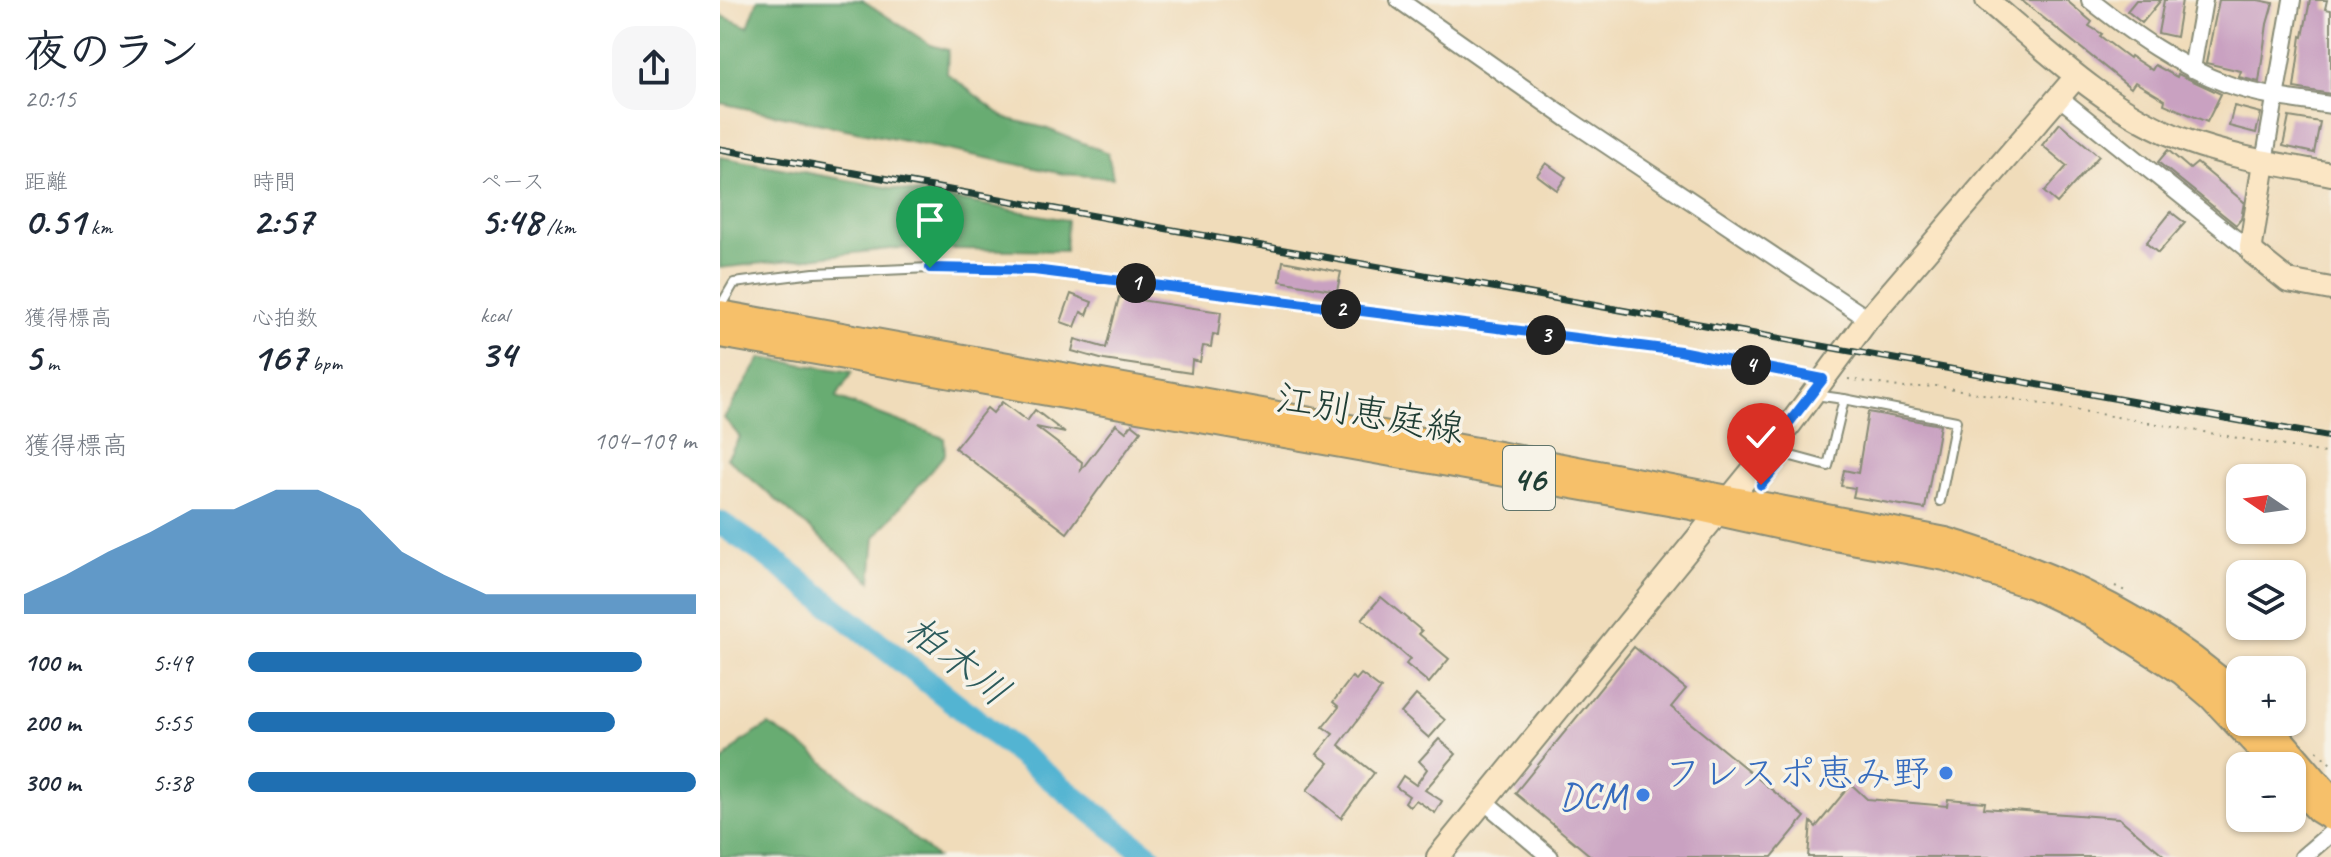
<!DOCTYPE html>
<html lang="ja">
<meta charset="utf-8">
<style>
:root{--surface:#fff;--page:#f6f6f7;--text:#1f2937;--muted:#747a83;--accent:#1f6fb2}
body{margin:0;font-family:Caveat,"Klee One",sans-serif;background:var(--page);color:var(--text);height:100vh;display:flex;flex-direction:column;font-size:30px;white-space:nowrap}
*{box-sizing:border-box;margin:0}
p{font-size:26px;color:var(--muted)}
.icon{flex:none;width:44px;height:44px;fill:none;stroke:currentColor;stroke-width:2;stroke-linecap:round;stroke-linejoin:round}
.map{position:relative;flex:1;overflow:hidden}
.panel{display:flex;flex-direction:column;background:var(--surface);width:720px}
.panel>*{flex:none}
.needle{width:52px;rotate:283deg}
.controls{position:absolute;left:1506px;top:464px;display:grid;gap:16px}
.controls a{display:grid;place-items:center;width:80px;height:80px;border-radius:16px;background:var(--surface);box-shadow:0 2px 6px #0004;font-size:40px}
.pin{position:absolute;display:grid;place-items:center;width:68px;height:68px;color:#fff;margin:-82px -34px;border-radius:50% 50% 50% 0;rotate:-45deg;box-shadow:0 0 8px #0007}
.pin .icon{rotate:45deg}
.km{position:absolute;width:40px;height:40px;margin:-20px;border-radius:50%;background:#222;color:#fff;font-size:22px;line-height:40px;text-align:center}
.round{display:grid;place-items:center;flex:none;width:84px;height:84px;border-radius:24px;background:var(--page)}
.summary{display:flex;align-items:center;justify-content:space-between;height:136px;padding:0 24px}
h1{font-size:44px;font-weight:700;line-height:60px}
.figures{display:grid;grid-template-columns:repeat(3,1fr);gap:12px;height:136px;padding:8px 24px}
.figures div{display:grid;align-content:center}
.figures b{font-size:40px;font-weight:700}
.figures small{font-size:22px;font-weight:400}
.figures p{font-size:22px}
.chart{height:224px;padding:16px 24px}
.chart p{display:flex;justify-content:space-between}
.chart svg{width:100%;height:144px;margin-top:8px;fill:var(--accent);opacity:.7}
ul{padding:0 24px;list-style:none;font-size:26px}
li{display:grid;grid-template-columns:128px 96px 1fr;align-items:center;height:60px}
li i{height:20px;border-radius:10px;background:var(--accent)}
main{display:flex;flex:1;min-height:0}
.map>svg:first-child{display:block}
.forest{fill:#68ac72;stroke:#447453;stroke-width:2}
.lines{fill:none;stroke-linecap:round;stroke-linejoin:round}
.river{stroke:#53b4d2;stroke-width:24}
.building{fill:#c9a1c1}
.lane-casing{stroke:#888c77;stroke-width:12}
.street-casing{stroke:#888c77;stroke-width:20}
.secondary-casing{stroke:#888c77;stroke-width:26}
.primary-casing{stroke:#888c77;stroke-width:28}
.path{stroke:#888c77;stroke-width:2;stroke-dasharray:2 6;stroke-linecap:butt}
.lane{stroke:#fff;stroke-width:8}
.street{stroke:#fff;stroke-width:16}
.secondary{stroke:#fbe6c4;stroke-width:22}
.primary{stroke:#f6c06b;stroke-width:24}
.rail-casing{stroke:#1f3d34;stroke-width:7}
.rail{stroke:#f7f3e8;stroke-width:4;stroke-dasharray:12;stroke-linecap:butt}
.route-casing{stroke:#fff;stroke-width:16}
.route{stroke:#1a73e8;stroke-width:10}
.shop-dot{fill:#3f7fe0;stroke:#f7f3e8;stroke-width:3}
.labels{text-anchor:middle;stroke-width:7;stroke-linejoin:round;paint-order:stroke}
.shield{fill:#f7f3e8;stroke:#60746a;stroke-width:2}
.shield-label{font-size:36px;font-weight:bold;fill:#1f3d34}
.street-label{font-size:38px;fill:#1f3d34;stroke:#f7f3e8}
.shop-label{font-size:38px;fill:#366cbe;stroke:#f7f3e8;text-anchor:end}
.water-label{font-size:40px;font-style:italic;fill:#2c5b5c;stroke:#f7f3e8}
</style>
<main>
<section class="panel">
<div class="summary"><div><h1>夜のラン</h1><p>20:15</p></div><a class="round"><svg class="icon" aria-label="share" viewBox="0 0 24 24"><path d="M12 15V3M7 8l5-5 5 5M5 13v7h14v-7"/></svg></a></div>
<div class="figures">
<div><p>距離</p><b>0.51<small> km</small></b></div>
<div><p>時間</p><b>2:57</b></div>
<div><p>ペース</p><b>5:48<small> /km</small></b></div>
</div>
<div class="figures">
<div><p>獲得標高</p><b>5<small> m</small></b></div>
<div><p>心拍数</p><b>167<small> bpm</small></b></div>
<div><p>kcal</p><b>34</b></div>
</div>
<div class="chart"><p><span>獲得標高</span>104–109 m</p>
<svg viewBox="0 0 160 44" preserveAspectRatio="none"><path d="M0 44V38L10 32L20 25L30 19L40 12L50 12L60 6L70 6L80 12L90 25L100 32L110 38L120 38L130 38L140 38L150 38L160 38V44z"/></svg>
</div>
<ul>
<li><b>100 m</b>5:49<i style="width:88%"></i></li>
<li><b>200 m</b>5:55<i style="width:82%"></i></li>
<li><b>300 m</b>5:38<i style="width:100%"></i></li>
</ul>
</section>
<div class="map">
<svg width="1611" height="857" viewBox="0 0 1611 857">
<rect width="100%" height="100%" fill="#f7f3e8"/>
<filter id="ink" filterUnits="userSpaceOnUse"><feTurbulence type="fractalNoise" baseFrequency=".0125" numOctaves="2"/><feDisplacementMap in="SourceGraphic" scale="16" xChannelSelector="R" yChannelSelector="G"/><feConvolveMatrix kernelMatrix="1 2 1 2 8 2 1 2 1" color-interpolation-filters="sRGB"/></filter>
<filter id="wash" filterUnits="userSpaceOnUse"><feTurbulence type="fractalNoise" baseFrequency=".006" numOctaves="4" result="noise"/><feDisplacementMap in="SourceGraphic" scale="32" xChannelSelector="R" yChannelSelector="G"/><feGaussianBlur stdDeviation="1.8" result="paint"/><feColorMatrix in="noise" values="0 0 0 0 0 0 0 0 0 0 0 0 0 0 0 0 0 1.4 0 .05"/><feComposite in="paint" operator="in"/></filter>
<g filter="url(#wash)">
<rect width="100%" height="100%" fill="#f0dcba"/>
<g class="forest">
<polygon points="38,0 142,0 211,45 228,50 227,73 285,118 325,128 388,153 393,178 344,174 0,103 0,15 28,27"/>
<polygon points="0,157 347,220 345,251 179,248 0,268"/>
<polygon points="41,358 132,372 116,398 224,438 225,454 155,537 151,581 7,458 20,437 4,418"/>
<polygon points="49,725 92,752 216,857 0,857 0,764 21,742"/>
</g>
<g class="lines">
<polyline class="river" points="0,523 47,555 430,857"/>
</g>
<g id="blocks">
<g class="building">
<polygon points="1301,0 1346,0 1372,22 1369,26 1382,34 1380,36 1409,58 1410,56 1432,70 1435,65 1457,77 1458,74 1501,94 1487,122 1444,104 1445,100 1415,82 1411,88"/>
<polygon points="1416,0 1441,0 1422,23 1407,11"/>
<polygon points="1444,0 1462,0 1456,37 1438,33"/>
<polygon points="1499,0 1538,0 1553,3 1547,24 1539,82 1519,77 1521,71 1486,63"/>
<polygon points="1590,0 1607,0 1605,9 1611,10 1611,94 1574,88 1581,36 1583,37"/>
<polygon points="1514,106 1541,113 1536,133 1509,126"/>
<polygon points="1569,117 1600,122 1594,153 1563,146"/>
<polygon points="1340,123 1379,156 1337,203 1324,192 1347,166 1322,145"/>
<polygon points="1448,150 1470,169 1477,163 1524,202 1521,219 1516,225 1438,162"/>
<polygon points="826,163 846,177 837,190 817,175"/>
<polygon points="1451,212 1465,223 1438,253 1426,243"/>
<polygon points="563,261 621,272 617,291 560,281"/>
<polygon points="351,294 372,302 367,315 361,312 355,327 341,322"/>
<polygon points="399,297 501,312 498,335 493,334 491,347 483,346 480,362 472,360 471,373 384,360 352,351 355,339 386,348"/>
<polygon points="282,402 307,421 315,410 345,433 316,427 362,462 361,470 396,424 406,432 412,424 421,431 347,533 235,448 267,408 273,413"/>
<polygon points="1148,412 1220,425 1205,509 1133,497 1135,488 1121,486 1124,470 1138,473"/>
<polygon points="661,597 702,631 699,634 729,659 709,683 686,664 690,659 642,619"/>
<polygon points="914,647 966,689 951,707 1085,817 1052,857 872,857 795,793"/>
<polygon points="641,674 661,689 619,745 654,773 621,818 587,790 609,763 597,754 613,734 603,727 619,707 613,702 632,677 636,680"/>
<polygon points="696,695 725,720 709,738 681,713"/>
<polygon points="719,739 736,754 705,790 722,801 715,813 696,800 690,807 685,802 689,796 676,787 683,776 696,785 707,769 699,761"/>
<polygon points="1131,784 1147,799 1227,806 1228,799 1265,802 1264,808 1399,818 1446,857 1088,857 1091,822 1096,827"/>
</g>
</g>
</g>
<g filter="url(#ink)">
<use href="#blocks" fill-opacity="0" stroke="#888c77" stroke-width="2"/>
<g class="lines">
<defs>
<g id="lane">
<polyline points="0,307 14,283 94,273 210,268 314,270 960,351 1099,378"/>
<polyline points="1124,399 1236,421 1220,501"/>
<polyline points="1053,451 1108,466 1124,399 1095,395"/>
</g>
<g id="street">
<polyline points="679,0 848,119 1148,319"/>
<path d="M1370,0C1413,34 1456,65 1507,84C1540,96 1577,100 1611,105"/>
<polyline points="1472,69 1484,0"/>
<polyline points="1340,98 1533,253"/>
<polyline points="1544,162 1572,0"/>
<polyline points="764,801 830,857"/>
<polyline points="1583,857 1611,833"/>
</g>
<g id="secondary">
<path d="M1267,0C1329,53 1389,112 1467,141C1513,158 1563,165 1611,174"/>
<polyline points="1544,162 1531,246 1533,253 1568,281 1611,289"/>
<polyline points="718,857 1071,423 1148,319 1356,77"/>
</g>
<g id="primary">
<path d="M0,313L779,454L1226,540C1335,572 1436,620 1520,697"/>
<polyline points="0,335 971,507 1098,535 1225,558 1312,586 1369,613 1463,673 1490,696 1556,766"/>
<polyline points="1546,722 1611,798"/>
<polyline points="1572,783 1598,810 1611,818"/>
</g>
</defs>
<use href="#lane" class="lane-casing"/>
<use href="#street" class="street-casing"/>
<use href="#secondary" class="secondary-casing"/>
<use href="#primary" class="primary-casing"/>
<g class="path">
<polyline points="1128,379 1185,388 1217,386 1611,454"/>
<polyline points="1395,586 1407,592"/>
<polyline points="1597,751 1611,764"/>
</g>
<use href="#lane" class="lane"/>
<use href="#street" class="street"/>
<use href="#secondary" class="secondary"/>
<use href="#primary" class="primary"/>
<defs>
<polyline id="rail" points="0,149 1611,437"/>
</defs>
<use href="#rail" class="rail-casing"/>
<use href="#rail" class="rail"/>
</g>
</g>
<g class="lines" filter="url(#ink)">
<defs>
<polyline id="route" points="210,268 314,270 960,351 1103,379 1048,450 1066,455 1041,485"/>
</defs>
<use href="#route" class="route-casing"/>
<use href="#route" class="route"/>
</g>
<g class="shop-dot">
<circle cx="1226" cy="773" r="8"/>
<circle cx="923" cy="795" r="8"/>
</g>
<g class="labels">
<rect class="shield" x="783" y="446" width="52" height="64" rx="6"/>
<g class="shield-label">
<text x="809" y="491">46</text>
</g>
<g class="street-label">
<text transform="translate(650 413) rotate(10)" y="13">江別恵庭線</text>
</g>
<g class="shop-label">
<text x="1210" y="786">フレスポ恵み野</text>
<text x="907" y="808">DCM</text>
</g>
<g class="water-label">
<text transform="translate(238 660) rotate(38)" y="14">柏木川</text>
</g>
</g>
</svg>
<div class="controls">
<a><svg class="needle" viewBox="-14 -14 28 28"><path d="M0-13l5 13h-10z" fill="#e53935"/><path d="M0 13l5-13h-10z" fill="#747a83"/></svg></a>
<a><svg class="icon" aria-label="layers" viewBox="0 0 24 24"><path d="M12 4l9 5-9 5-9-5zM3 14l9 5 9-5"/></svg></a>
<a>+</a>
<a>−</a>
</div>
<div class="pin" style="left:210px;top:268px;background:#1e9e55"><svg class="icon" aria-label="arrive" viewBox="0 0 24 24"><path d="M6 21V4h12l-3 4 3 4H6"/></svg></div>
<div class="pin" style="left:1041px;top:485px;background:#d93025"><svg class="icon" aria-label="check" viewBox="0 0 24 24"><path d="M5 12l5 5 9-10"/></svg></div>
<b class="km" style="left:416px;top:283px">1</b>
<b class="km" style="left:621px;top:309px">2</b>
<b class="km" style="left:826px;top:335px">3</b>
<b class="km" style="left:1031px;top:365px">4</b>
</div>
</main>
